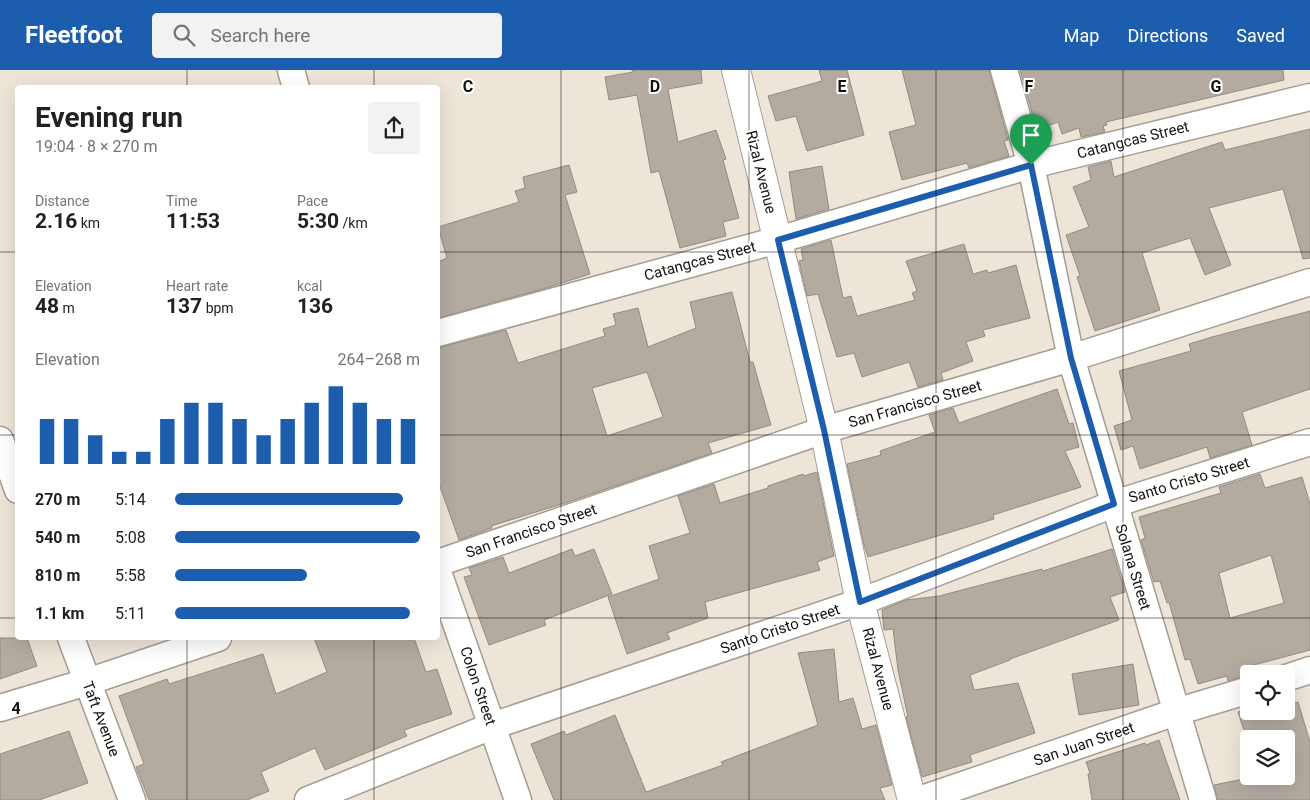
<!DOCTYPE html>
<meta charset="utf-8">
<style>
:root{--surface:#fff;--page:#f2f2f2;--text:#202124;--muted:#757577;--accent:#1d5dae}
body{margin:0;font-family:Roboto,sans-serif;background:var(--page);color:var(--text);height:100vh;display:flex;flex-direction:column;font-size:19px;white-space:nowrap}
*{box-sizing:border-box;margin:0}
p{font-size:16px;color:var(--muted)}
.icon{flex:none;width:28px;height:28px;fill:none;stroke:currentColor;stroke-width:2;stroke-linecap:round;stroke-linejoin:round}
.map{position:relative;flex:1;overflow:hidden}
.side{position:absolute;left:15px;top:15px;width:425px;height:555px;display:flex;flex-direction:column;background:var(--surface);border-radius:5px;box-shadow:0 5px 20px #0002}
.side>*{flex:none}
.controls{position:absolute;left:1240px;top:595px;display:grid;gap:10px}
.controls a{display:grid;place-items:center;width:55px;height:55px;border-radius:5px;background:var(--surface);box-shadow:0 5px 20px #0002;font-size:25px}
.pin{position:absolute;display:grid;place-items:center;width:42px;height:42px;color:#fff;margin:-51px -21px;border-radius:50% 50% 50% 0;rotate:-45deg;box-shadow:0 0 5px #0007}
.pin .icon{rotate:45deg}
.round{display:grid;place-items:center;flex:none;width:52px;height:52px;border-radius:5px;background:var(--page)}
.summary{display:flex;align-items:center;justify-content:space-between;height:85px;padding:0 20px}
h1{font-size:28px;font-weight:700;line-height:38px}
.figures{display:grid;grid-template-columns:repeat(3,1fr);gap:8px;height:85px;padding:5px 20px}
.figures div{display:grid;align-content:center}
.figures b{font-size:21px;font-weight:700}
.figures small{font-size:14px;font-weight:400}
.figures p{font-size:14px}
.chart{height:140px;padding:10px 20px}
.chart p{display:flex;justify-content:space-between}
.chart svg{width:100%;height:90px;margin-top:5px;stroke:var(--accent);stroke-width:6}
ul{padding:0 20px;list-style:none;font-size:16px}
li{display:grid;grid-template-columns:80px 60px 1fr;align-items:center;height:38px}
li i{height:12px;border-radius:6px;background:var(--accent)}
header{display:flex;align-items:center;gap:30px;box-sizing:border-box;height:70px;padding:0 25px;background:var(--accent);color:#fff}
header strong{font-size:24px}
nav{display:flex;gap:28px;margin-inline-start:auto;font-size:18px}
.search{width:350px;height:45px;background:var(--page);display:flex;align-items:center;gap:12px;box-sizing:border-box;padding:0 18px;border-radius:5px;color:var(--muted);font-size:19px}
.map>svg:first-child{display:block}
.building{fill:#b3aba0;stroke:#938c81;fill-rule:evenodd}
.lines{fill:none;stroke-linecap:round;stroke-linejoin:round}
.minor-casing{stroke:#a59d92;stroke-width:29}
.tertiary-casing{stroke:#a59d92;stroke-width:30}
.minor{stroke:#fff;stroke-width:26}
.tertiary{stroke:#fff;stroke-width:28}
.route-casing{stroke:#fff;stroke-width:10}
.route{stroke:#1d5dae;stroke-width:6}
.grid{fill:none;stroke:#15120e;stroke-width:1;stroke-opacity:0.55}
.labels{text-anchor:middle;stroke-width:4;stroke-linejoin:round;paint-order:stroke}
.street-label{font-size:15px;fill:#15120e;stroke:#fff}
.grid-label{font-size:16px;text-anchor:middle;font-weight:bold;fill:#15120e;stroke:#fff;stroke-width:4;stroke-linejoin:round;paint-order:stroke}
</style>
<header>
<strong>Fleetfoot</strong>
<div class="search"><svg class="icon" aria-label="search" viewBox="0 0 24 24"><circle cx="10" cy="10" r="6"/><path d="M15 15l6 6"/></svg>Search here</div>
<nav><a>Map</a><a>Directions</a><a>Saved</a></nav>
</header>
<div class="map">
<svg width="1310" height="730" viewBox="0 0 1310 730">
<rect width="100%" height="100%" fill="#eee5d9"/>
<g class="building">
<polygon points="632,0 701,0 702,13 668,19 678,72 716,60 726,89 723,90 739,148 723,152 726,166 680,178 659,101 651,103 637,25 609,30 605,7 633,2"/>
<polygon points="819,0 847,0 864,65 807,81 796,46 776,51 768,26 822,11"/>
<polygon points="902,0 989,0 1008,70 1004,71 1009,86 969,98 967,93 902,110 889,62 916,55"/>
<polygon points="1020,0 1283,0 1284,10 1106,52 1107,55 1103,56 1105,62 1081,67 1079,58 1062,64 1058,52 1037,60"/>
<polygon points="1310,59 1310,188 1303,189 1283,119 1209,138 1231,195 1205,205 1190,168 1142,183 1160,240 1095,261 1077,207 1080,206 1066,165 1089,157 1073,117 1091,110 1088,97 1111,91 1114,107 1222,72 1225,80"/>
<polygon points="569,95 577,122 565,125 590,204 546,218 438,248 438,192 447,188 438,157 519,132 515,121 525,118 523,107"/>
<polygon points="822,96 829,139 796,149 789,102"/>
<polygon points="831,170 843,228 851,226 857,246 915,230 912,223 917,221 906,191 964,174 973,204 987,200 988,203 1016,195 1030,248 983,260 985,266 966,272 973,291 941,303 943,310 918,317 909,292 862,307 854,283 837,287 818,224 807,226 799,191 803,190 801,179"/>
<path d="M732,222L750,292H753L771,355L708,373L712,383L565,433L491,456L492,458L459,470L438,411V278L506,260L518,293L605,266L603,259L616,255L613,244L638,238L648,277L696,258L690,232ZM647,302L663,347L607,366L592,318Z"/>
<polygon points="1310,241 1310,319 1242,342 1252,375 1210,388 1207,377 1140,399 1133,376 1121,380 1114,356 1132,350 1119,301 1191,281 1189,274 1212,267"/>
<polygon points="1057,319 1069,354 1073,353 1079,377 1065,381 1081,417 993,445 994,449 868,487 864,475 847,394 881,385 880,381 935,362 929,345 953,338 959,353"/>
<polygon points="817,402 834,486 817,492 820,500 705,532 708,548 667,563 670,569 627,584 608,527 659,509 649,476 690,463 678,426 714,414 720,433 768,418 768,416 803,404 804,406"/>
<path d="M1260,404L1265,418L1302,407L1310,434V580L1250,596L1252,604H1249V605L1228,611L1227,606L1198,614L1190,589L1185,590L1169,532L1167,533L1160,511L1154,512L1141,470L1145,468L1139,447L1221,423L1219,417ZM1271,485L1284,533L1230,548L1219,503Z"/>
<polygon points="572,479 575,486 594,479 612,524 544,550 546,555 489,575 464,507 472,505 469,498 503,487 509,503"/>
<polygon points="1112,479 1125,522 1110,527 1119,550 1010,589 1010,590 970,605 974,620 1018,613 1035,663 970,685 972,692 922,707 906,647 908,647 898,600 893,559 884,560 882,540 906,530 939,526 1042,499 1043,501"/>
<polygon points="0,568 27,568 37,596 0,609"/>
<polygon points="314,568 414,568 426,602 437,599 452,644 404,660 407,666 325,700 315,678 261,702 269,721 247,730 149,730 136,697 144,694 119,626 167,609 169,614 263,584 276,624 327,602"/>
<polygon points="834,579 839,632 853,628 862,659 876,655 892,715 880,718 885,730 554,730 531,674 564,661 566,665 615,645 646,722 723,695 721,692 818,655 798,583"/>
<polygon points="1133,594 1139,635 1079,645 1072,604"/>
<polygon points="1298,632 1310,672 1310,730 1218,730 1214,715 1258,706 1286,706 1286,669 1249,669 1249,676 1238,642 1249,638 1249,641 1286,641 1286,635"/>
<polygon points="69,661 88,713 39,730 0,730 0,684"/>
<polygon points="1159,670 1180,730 1092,730 1088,704 1090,703 1086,692 1145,673 1146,675"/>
</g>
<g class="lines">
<defs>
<g id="minor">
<polyline points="291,0 296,18"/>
<polyline points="1004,0 1031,95 1071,288 1203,730"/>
<polyline points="438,263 778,170 1031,95 1310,27"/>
<polyline points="0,370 18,420"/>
<polyline points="438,493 824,360 1071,288 1310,212"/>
<polyline points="438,502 518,730"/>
<polyline points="71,568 132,730"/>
<polyline points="1286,608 1310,600"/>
<polyline points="0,638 87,612 218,568"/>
<polyline points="308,730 492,656 860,532 1114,434 1310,372"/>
<polyline points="919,730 1176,642 1249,620"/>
</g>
<polyline id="tertiary" points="736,0 824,360 860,532 912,730"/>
</defs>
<use href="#minor" class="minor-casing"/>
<use href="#tertiary" class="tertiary-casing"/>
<use href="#minor" class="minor"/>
<use href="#tertiary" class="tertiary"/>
</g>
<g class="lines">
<defs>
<polygon id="route" points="1031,95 1071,288 1114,434 860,532 824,360 778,170"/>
</defs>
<use href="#route" class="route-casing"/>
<use href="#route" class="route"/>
</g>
<path class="grid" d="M187,0V18M374,0V18M561,0V730M749,0V730M936,0V730M1123,0V730M0,182H18M438,182H1310M0,365H18M438,365H1310M0,548H18M438,548H1310M187,568V730M374,568V730"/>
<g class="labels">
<g class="street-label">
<text transform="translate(1133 70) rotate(-14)" y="5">Catangcas Street</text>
<text transform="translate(761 102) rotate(76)" y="5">Rizal Avenue</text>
<text transform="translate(700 191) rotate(-15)" y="5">Catangcas Street</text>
<text transform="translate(915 334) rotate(-16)" y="5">San Francisco Street</text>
<text transform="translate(1189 410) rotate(-17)" y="5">Santo Cristo Street</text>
<text transform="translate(531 461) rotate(-19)" y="5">San Francisco Street</text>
<text transform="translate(1133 497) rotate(73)" y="5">Solana Street</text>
<text transform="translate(780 559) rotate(-19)" y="5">Santo Cristo Street</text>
<text transform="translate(878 599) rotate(75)" y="5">Rizal Avenue</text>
<text transform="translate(478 616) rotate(71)" y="5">Colon Street</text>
<text transform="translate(101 649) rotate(69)" y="5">Taft Avenue</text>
<text transform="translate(1084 674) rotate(-19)" y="5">San Juan Street</text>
</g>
</g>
<g class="grid-label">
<text x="468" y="22">C</text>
<text x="655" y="22">D</text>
<text x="842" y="22">E</text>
<text x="1029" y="22">F</text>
<text x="1216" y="22">G</text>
<text x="16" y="644">4</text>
</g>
</svg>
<div class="controls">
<a><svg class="icon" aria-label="locate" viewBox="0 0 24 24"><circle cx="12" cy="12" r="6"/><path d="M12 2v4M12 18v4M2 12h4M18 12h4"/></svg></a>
<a><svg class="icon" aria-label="layers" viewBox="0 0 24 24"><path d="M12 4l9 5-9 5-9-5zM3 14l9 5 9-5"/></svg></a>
</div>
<div class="pin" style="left:1031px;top:95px;background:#1e9e55"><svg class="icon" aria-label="arrive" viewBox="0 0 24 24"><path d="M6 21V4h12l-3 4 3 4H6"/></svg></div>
<section class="side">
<div class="summary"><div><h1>Evening run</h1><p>19:04 · 8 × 270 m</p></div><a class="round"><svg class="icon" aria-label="share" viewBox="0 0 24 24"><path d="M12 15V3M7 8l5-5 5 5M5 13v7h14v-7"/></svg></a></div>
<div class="figures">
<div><p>Distance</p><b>2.16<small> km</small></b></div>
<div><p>Time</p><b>11:53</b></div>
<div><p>Pace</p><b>5:30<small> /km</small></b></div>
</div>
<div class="figures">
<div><p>Elevation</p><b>48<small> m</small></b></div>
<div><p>Heart rate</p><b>137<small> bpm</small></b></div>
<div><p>kcal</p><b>136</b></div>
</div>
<div class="chart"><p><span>Elevation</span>264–268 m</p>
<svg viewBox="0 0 160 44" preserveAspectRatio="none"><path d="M5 44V22M15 44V22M25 44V30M35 44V38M45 44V38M55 44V22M65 44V14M75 44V14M85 44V22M95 44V30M105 44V22M115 44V14M125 44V6M135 44V14M145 44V22M155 44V22"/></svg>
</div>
<ul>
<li><b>270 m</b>5:14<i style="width:93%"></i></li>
<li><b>540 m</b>5:08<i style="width:100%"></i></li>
<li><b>810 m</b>5:58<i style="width:54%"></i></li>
<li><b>1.1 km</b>5:11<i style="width:96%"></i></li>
</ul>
</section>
</div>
